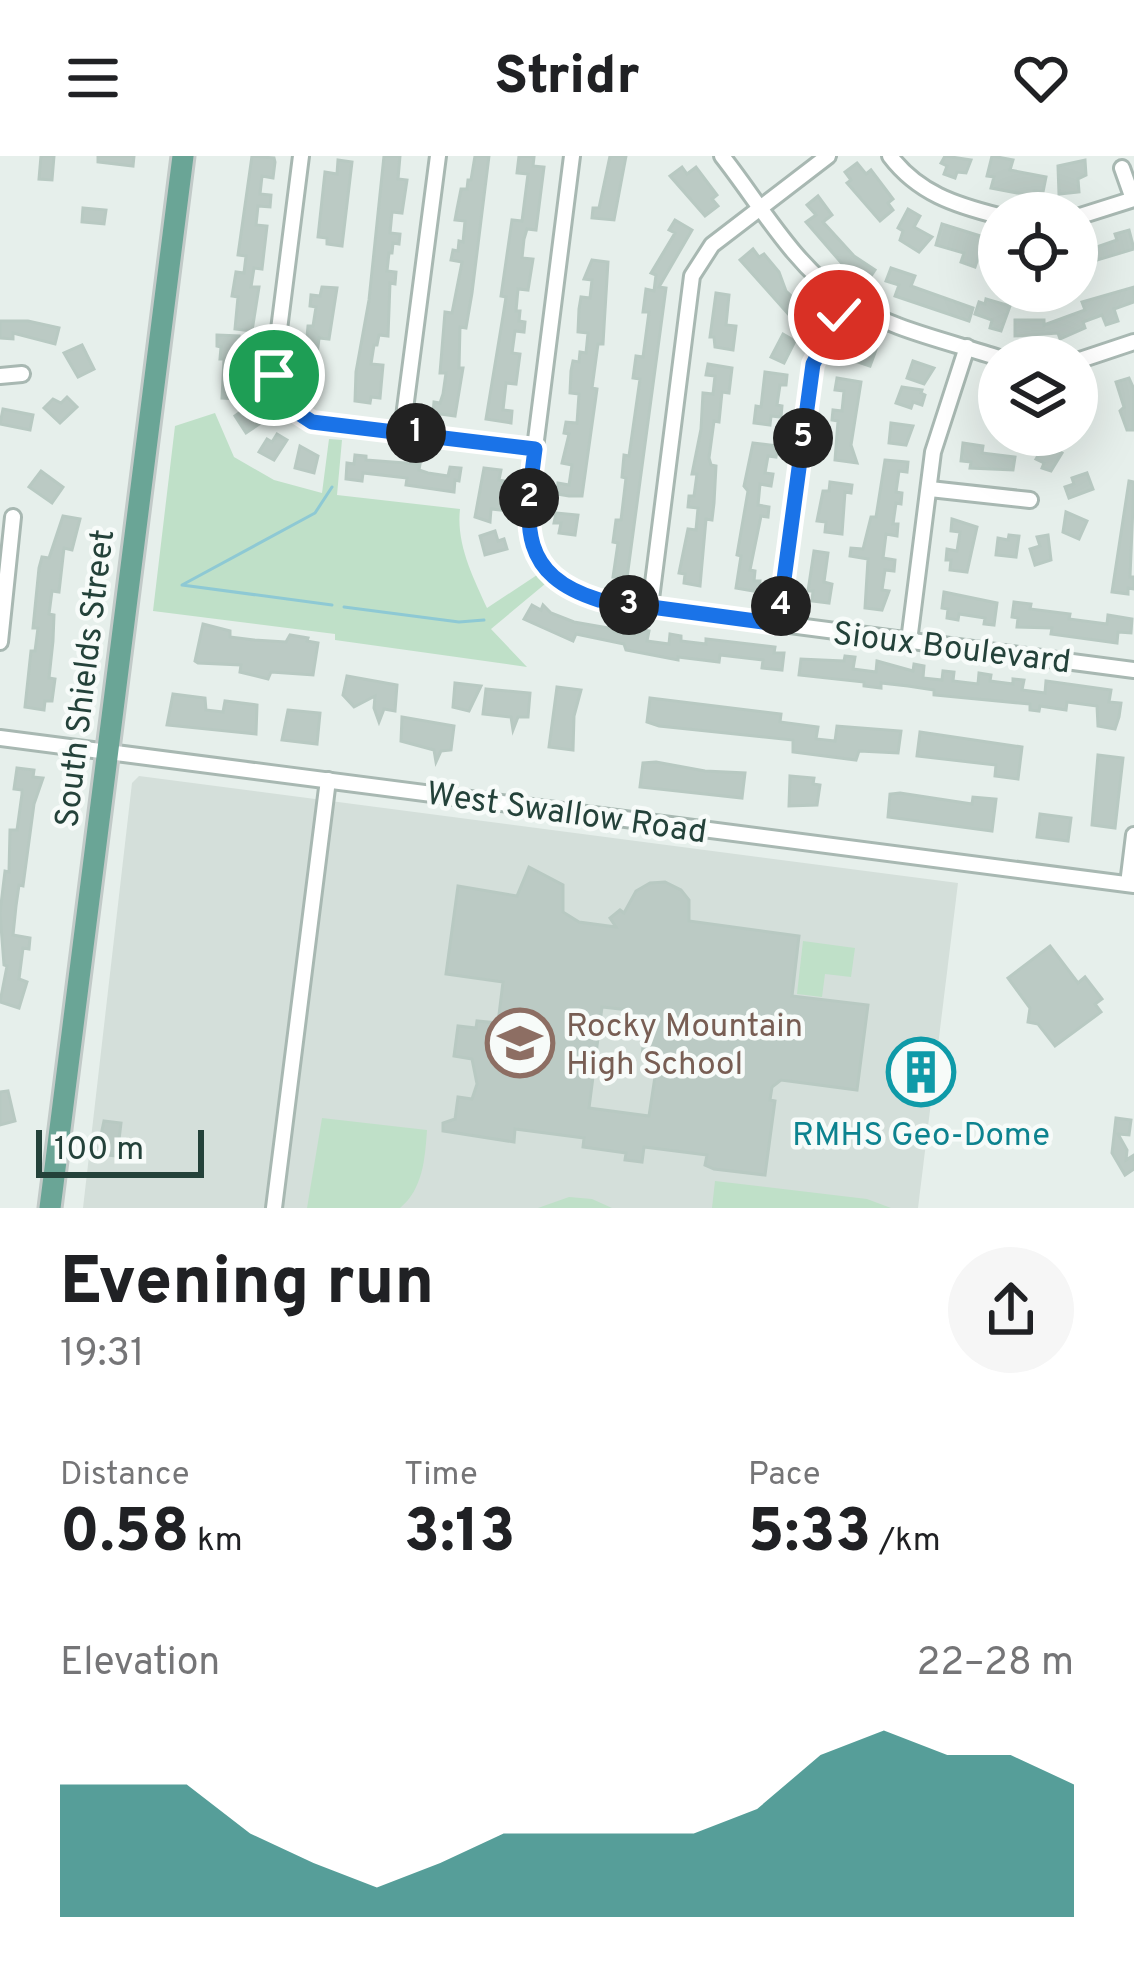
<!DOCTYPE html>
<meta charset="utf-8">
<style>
:root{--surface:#fff;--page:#f6f6f6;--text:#202124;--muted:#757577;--accent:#0f766e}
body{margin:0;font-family:Overpass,sans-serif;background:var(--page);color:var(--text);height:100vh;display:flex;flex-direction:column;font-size:45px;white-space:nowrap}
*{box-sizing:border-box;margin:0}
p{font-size:39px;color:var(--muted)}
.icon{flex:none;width:66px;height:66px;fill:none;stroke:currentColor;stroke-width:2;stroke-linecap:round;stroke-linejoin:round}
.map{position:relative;height:1052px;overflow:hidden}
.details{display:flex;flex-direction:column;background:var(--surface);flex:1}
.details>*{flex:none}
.tools{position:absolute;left:978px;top:36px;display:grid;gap:24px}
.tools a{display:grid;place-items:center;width:120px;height:120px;border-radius:50%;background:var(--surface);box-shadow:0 12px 48px #0002;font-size:60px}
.scale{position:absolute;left:36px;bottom:30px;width:168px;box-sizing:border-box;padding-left:12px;border:6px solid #24423a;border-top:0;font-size:33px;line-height:42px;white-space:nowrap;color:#24423a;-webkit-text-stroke:9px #f7fbf9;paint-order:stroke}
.pin{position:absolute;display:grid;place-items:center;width:102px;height:102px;color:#fff;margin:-51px;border:6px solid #fff;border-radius:50%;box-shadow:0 3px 12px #0007}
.km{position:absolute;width:60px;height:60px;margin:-30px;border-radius:50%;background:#222;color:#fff;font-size:33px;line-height:60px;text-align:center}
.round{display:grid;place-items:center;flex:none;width:126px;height:126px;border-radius:63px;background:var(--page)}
.overview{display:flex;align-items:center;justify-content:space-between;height:204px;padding:0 60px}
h1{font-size:66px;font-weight:800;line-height:90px}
.stats{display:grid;grid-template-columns:repeat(3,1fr);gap:18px;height:204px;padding:12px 60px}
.stats div{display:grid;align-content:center}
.stats b{font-size:60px;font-weight:800}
.stats small{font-size:33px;font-weight:400}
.stats p{font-size:33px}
.chart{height:336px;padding:24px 60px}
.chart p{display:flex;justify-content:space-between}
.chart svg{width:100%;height:216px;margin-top:12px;fill:var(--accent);opacity:.7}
header{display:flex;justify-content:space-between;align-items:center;height:156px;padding:0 60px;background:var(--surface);font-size:54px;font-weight:800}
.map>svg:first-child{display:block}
.built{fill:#d4dfda}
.green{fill:#bfe0c8}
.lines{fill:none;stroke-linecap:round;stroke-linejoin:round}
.stream{stroke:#8ec9d4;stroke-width:3}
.building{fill:#bbcac4;stroke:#b8c9c2;stroke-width:3;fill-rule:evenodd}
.street-casing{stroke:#a8b8b2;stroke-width:20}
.primary-casing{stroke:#c2cac8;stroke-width:27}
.street{stroke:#fff;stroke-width:14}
.primary{stroke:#6aa596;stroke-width:21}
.route-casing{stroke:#fff;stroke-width:24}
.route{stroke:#1a73e8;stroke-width:15}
.labels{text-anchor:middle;stroke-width:9;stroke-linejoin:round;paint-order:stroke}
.street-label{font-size:33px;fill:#24423a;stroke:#f7fbf9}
.education-label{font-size:33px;fill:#785e54;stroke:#f7fbf9;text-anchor:start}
.culture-label{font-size:33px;fill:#0d838f;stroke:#f7fbf9}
</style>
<header><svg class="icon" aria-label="menu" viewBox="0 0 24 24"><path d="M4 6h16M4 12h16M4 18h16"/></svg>Stridr<svg class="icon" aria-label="heart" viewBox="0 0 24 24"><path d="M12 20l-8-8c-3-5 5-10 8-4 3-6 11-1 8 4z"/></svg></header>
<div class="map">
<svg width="1134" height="1052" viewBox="0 0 1134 1052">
<rect width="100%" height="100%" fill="#e6efeb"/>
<polygon class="built" points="139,620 958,727 918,1052 83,1052 132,627"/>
<g class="green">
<path d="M215,257L234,301L274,324L322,337L329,283L342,284L337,339L460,353C456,388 473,421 487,452L537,419L545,428L491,473L527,511L335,484V478L153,455L175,270Z"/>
<polygon points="803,785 855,792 851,821 825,818 822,841 797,838"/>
<path d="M322,962L427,974C425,1003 423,1033 400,1052H307Z"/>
<polygon points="715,1025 867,1043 891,1052 712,1052"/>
<polygon points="569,1041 592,1043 612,1052 538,1052"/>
</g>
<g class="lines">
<g class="stream">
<polyline points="332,449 182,429 315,357 332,331"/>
<polyline points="344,451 459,466 484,464"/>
</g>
</g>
<g class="building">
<polygon points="41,0 54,0 52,24 39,23"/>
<polygon points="98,0 134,0 133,10 98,6"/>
<polygon points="252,0 274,2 275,6 273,22 262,20 260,38 271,39 270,51 258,50 256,69 267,70 262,113 254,112 251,131 259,131 252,175 235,173 238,141 232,140 236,116 244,117 246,100 238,99"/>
<polygon points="384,0 400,0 398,23 407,24 402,57 392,56 390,77 400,78 399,88 393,87 392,97 389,97 387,115 396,116 395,128 390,127 388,180 379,179 377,189 374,189 371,208 383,209 380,242 371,241 370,247 355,245 356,216 369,144"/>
<polygon points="475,0 489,0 472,137 466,172 460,171 459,212 463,212 455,260 433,257 434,246 440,247 443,238 446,217 440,217 445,156 452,157 462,106 451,104 453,94 458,95 459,85 463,86 465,65 455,64 457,53 461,33 467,33 468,24 471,24"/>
<polygon points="519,0 534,1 533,10 544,11 536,74 527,73 524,83 522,102 533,103 528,134 518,133 516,155 520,155 519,165 525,166 524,176 515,175 512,197 520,198 516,228 506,227 503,254 512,255 511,267 486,263 503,160 506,141 501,140 512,64 522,65 528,18 517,17"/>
<polygon points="610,0 626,0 614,64 592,62 593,52 599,52"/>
<polygon points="945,0 971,4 966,17 957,16 955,22 944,18 947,10 941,7"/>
<polygon points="992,0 1013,4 1010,14 1046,21 1043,36 1034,35 1033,40 991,32 994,21 987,20"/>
<polygon points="338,4 352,6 342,90 327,88 327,82 318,81 325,16 337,18"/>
<polygon points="1085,4 1086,19 1078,23 1079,36 1059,38 1058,10"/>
<polygon points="857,7 866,18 871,14 893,43 888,47 893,54 880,65 847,27 851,24 845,16"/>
<polygon points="682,11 687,18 696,11 717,39 712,43 718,50 705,60 670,20"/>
<polygon points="818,40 832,59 823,66 854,100 875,114 867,126 844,110 806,66 816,59 807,49"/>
<polygon points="83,52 106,54 104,68 82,66"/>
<polygon points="908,53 920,60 914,71 932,81 919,96 900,84 903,75 898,72"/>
<polygon points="675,64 692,74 659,131 666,132 627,422 613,421 618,387 613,386 616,364 621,364 626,322 622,321 624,299 629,300 640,223 633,222 636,200 643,201 649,156 643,156 646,133 654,135 656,119 651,117 675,77 669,74"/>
<polygon points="942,68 984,81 983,85 995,89 991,106 978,102 975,111 961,106 964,97 936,89"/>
<polygon points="1129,74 1134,93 1077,110 1077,88 1094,92 1117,84 1115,78"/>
<polygon points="753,93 759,101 764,98 779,116 786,135 803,151 807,147 814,154 799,170 740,104"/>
<polygon points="592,104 608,106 604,171 603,188 598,188 592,232 597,233 582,340 569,340 557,338 558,327 569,329 572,309 562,307 569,278 564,277 566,266 577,267 579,238 570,237 571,215 573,205 579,206 580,196 586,197 588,177 578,176 579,153 581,141 590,142 592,124 584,123"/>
<polygon points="891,112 915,120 911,130 973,152 969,165 895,140 899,129 886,125"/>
<polygon points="322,131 337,132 329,183 319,182 315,217 299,215 301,192 306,192 308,170 313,170 316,151 310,150 311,139 320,140"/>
<polygon points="1134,131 1134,146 1114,153 1118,165 1106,169 1102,159 1083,166 1085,172 1060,183 1058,177 1015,180 1015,164 1044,164 1044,169 1085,154 1082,146"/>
<polygon points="716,137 729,139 726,169 736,170 733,194 715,191 714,181 710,181"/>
<polygon points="986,143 1010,150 1001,175 990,172 992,164 975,158 979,146 985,148"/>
<polygon points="0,165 28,165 59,172 55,188 13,177 13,183 0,182"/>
<polygon points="783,178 795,185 784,207 771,201"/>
<polygon points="217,179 239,180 238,195 247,196 247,208 240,208 237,243 222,242 224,203 220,203 221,191 217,190"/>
<polygon points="855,184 877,191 870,210 855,205 858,195 852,193"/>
<polygon points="82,189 94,213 78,221 64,197"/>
<polygon points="913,205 934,212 924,228 907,222"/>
<polygon points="708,208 732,212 729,237 722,236 719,266 714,265 709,302 711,309 716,310 714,347 712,364 706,363 700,430 684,427 685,418 679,417 688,373 696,374 698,352 688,351 689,340 694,340 697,318 692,318 701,273 703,237 713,238 715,220 706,219"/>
<polygon points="765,216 787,219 786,229 780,229 777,249 782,250 781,261 771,260 770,269 754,267 756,250 761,251"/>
<polygon points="837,222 861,226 851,289 857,307 835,304 838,265 832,264 833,254 842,255 844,235 835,234"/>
<polygon points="1129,222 1134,233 1133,274 1127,274 1120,255 1124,251 1116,226"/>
<polygon points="902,231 922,234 921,237 925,239 922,249 913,246 911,252 896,247"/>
<polygon points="67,241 77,251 60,267 44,252 53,243 61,247"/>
<polygon points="249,250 265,264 246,277 235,260"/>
<polygon points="3,253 33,259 30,274 0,268"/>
<polygon points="891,267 913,270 906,289 889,287"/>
<polygon points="277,278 287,284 274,304 259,296 267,283 272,286"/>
<polygon points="753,287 778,290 776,301 768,300 765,317 773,318 771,330 760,328 758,349 769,351 768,361 761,360 750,414 755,415 754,425 760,425 759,436 736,432 741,400 737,399 748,335 744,330"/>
<polygon points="963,287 983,290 982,297 1015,301 1013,314 970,312 971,306 961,305"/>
<polygon points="1045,287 1062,297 1051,315 1042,312 1044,307 1036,303"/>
<polygon points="300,290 318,300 314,317 295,312"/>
<polygon points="355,299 366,300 366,304 420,308 419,314 428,317 448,320 450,311 461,312 459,325 455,324 454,336 406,329 407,322 363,317 362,325 346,323 347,307 354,308"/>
<polygon points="885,304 908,306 907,316 899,315 896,336 902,337 901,348 896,347 893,368 898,368 897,380 886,378 883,402 895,404 894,415 885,414 882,434 889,435 882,454 865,452 868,403 850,400 851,392 863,393 871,361 876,361"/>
<polygon points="484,312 501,314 499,324 504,325 501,354 491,353 490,366 475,361"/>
<polygon points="41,315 63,331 52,347 29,331"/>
<polygon points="1087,317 1093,333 1069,342 1065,331 1074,328 1072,322"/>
<polygon points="1129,325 1134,326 1130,421 1134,421 1134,433 1128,432 1128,438 1112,436"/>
<polygon points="830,326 852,329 851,337 845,336 842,378 825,376 826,366 817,365 823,335 829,335"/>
<polygon points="1066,356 1087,365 1079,383 1063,376"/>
<polygon points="556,357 578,359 575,379 559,377 561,367 554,367"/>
<polygon points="63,360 80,363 72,394 64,392 59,436 52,435 49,458 54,459 53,485 49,522 55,523 52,545 45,545 44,554 25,551 31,495 35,495 38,472 33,472 39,412 42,401 49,402"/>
<polygon points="952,363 977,371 967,416 950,414 951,404 946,404 947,393 957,395 960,376 951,375"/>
<polygon points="495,375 498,385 504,383 507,393 485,399 480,380"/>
<polygon points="1009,379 1019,380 1016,401 996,399 998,382 1008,384"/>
<polygon points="1048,379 1051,404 1035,409 1030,393 1040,390 1037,381"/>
<polygon points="814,395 828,397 824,426 832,428 829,447 812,445 813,435 808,435"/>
<polygon points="944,436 997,447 994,469 984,468 985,462 959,458 958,464 947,462 948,453 942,452"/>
<polygon points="1014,446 1031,448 1030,453 1070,458 1069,463 1107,468 1108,459 1132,463 1131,477 1118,476 1117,487 1051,478 1052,472 1017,471 1018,462 1012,461"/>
<polygon points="532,449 541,454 543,449 551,457 574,466 614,473 614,476 638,479 639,473 649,475 647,485 669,488 670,478 681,480 681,485 706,488 706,483 775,491 774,497 784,497 782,514 762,512 763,504 720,499 719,506 678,501 678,504 626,494 624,488 576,478 573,485 524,463"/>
<polygon points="203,468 230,475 230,481 254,484 286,486 290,479 308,482 307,485 318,487 313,519 271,516 268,523 240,516 241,509 198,507 195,505"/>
<polygon points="845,500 855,501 853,513 876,516 877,505 913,515 914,508 924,510 923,522 942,524 943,515 954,516 953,525 978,528 979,517 991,519 990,525 1013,528 1013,523 1024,524 1022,534 1045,537 1046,525 1111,534 1109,546 1121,547 1119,561 1115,573 1098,570 1097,550 1067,546 1066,554 1040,550 1039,555 1030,554 1030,548 934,539 934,534 908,530 881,527 881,532 864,530 864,526 799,519 801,503 844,505"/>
<polygon points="347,520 397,529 395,555 384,553 379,566 374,552 375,540 354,551 343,539"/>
<polygon points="455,527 481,530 469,555 453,551"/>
<polygon points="557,531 581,534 574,560 573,594 549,591"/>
<polygon points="486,533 530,537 528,561 518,561 513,574 511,561 483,558"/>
<polygon points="173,538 205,542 206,554 223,556 225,545 257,549 256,578 167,569"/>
<polygon points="650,542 781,558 780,566 818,571 816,583 835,585 837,570 901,575 898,597 859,595 856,604 793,596 793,584 659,570 647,566"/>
<polygon points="288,554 320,557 317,588 282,584"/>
<polygon points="402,561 454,570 451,594 441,595 436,606 434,594 401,585"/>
<polygon points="920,576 1022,591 1018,623 995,620 996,609 917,600"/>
<polygon points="1098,599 1123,602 1115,672 1092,669"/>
<polygon points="656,606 705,615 745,617 742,642 640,631 643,607"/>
<polygon points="17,612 34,614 33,621 43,622 34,648 23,730 19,729 16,750 13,779 30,782 29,793 23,792 19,823 27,826 19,852 0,846 7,810 4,809 0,757 5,715 9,716 10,674 17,674 22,638 22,634 14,633"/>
<polygon points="790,620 814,622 813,628 820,629 817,649 789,650"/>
<polygon points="900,637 972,648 973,641 996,643 992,675 888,661 890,638"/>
<polygon points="1040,658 1071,662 1068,685 1037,681"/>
<path d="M529,711L563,729V756L579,766L616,771L610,762L620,754L624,757L636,735L650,727L665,726L681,734L689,744V765L799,780L792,840L868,849L857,934L781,924L772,931L770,944L775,945L765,1019L714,1013L705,1009L707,999L644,991L642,1006L625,1004L626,997L583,991L584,982L515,973L514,986L443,975V967L455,963L458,941L472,943L477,928L472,903L454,900L458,870L476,872L477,865L498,867L503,826L446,818L458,730L517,740ZM602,851L629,854L633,867L645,873L642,900L658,901L649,960L589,952Z"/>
<polygon points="1050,790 1078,827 1085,821 1102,843 1095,848 1101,856 1055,890 1038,868 1028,866 1030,852 1008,822"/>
<polygon points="8,935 15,965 0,969 0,936"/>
<polygon points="1116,962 1131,964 1129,979 1118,978 1127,994 1126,1004 1134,999 1134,1013 1125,1019 1112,997"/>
<polygon points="104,965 121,967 117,1000 97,998"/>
</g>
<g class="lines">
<defs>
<g id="street">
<path d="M301,0L274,213C276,240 287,256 312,265L535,293"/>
<path d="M572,0L527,355C526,403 556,430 599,444L1134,514"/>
<path d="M722,0C759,47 793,108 843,142C887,173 948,185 999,202"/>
<path d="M890,0C918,37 955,49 999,60"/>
<polyline points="1122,12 1133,43"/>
<polyline points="1077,61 1134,43"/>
<polyline points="1077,205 1134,186"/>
<polyline points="0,220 22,218"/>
<polyline points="402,276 438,0"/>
<polyline points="930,333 1030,344"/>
<polyline points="650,451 692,120 712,89 828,0"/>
<polyline points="779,468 813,209 848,146"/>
<polyline points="909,485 933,296 967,191"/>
<polyline points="0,486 13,361"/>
<polyline points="0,582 1134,729"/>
<polyline points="1128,728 1134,679"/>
<polyline points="274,1052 328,624"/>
</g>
<polyline id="primary" points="50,1052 183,0"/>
</defs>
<use href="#street" class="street-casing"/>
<use href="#primary" class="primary-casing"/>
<use href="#street" class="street"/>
<use href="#primary" class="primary"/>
</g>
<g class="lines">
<defs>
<path id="route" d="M274,219L286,249L312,266L535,293C526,365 515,418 599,444L778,468L813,208L839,159"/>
</defs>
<use href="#route" class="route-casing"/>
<use href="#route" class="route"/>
</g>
<defs>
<symbol id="school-ring" viewBox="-11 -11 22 22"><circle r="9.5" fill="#f7fbf9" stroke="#8d6e63" stroke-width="1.5"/><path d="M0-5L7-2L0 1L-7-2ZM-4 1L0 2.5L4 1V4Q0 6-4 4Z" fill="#8d6e63"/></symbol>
<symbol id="building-ring" viewBox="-11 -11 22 22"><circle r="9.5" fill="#f7fbf9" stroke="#0f9aa8" stroke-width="1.5"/><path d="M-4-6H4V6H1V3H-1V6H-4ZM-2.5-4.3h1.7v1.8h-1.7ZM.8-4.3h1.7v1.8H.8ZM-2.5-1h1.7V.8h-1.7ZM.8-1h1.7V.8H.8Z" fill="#0f9aa8"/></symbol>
</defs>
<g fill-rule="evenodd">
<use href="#school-ring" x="482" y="849" width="76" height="76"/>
<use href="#building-ring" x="883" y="878" width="76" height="76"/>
</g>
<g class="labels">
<g class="street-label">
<text transform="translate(952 490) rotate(7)" y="12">Sioux Boulevard</text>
<text transform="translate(83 522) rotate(-83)" y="12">South Shields Street</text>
<text transform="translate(567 655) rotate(8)" y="12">West Swallow Road</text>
</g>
<g class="education-label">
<text x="566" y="880">Rocky Mountain<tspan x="566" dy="38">High School</tspan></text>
</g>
<g class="culture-label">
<text x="921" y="989">RMHS Geo-Dome</text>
</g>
</g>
</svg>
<div class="tools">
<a><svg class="icon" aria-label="locate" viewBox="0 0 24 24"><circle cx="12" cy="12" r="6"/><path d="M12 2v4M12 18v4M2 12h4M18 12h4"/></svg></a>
<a><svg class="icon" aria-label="layers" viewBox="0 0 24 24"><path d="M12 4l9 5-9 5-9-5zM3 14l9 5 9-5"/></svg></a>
</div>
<div class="scale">100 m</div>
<div class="pin" style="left:274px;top:219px;background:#1e9e55"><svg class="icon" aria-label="arrive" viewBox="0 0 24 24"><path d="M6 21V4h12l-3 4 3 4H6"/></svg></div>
<div class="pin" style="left:839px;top:159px;background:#d93025"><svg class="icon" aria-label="check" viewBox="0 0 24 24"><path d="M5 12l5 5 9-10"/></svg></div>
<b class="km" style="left:416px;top:277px">1</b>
<b class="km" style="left:529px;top:342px">2</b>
<b class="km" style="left:629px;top:449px">3</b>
<b class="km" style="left:781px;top:450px">4</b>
<b class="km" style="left:803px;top:282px">5</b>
</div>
<section class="details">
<div class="overview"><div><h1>Evening run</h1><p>19:31</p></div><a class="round"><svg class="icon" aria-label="share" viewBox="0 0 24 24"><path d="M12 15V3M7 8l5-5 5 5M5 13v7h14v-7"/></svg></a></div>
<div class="stats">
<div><p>Distance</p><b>0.58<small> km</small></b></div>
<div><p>Time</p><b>3:13</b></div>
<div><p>Pace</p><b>5:33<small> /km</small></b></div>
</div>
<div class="chart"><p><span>Elevation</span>22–28 m</p>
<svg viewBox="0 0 160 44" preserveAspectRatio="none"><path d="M0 44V17L10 17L20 17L30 27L40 33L50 38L60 33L70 27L80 27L90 27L100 27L110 22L120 11L130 6L140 11L150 11L160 17V44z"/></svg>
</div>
</section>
